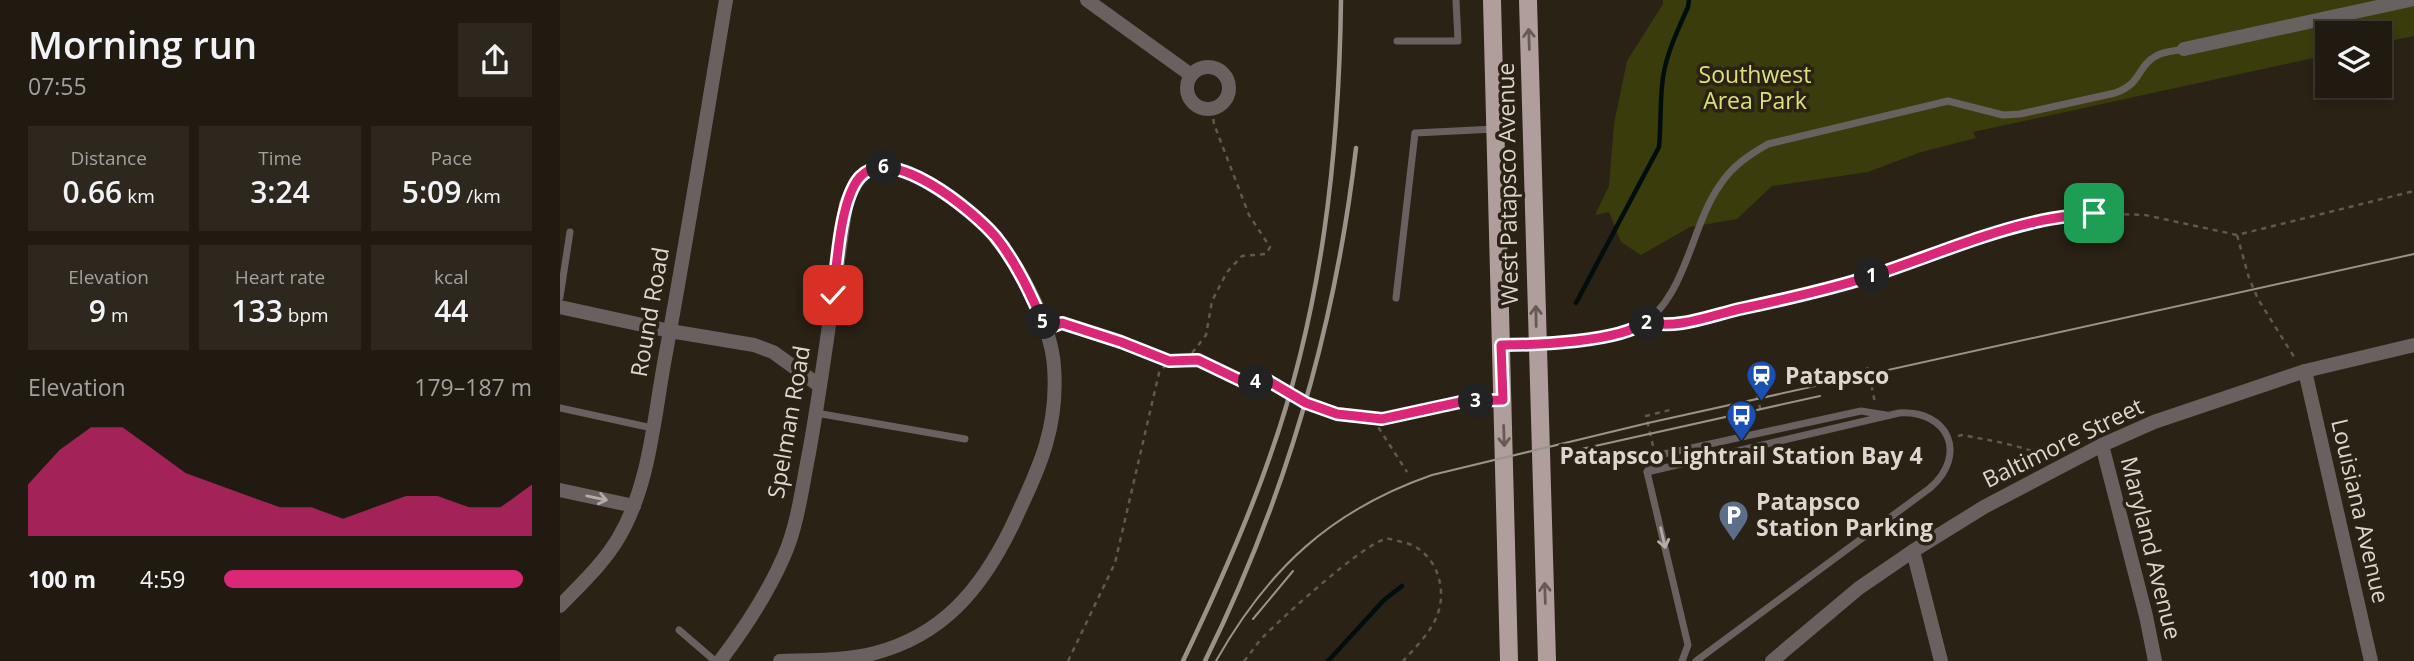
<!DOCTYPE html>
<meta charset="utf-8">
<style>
:root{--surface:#201a10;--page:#2d271e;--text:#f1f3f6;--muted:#a2a19f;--line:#3d3830;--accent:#db2777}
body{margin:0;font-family:"Open Sans",sans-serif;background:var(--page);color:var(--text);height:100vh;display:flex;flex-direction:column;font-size:26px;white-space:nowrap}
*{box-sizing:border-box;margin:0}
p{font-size:23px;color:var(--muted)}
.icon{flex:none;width:38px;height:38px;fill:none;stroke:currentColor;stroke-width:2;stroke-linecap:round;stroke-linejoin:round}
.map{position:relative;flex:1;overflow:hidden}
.panel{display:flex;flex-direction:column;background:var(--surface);width:560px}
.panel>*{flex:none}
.tools{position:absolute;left:1755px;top:21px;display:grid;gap:14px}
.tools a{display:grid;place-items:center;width:77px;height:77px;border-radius:0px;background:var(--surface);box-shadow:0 4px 10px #0003,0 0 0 2px var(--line);font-size:35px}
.pin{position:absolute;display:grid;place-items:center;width:60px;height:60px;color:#fff;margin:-30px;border-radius:14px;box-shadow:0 4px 10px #0006}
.km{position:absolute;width:35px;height:35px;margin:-18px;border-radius:50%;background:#222;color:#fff;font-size:19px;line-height:35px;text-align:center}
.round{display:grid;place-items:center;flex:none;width:74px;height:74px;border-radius:0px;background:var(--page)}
.overview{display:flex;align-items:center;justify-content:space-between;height:119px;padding:0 28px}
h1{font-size:38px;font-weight:600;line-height:52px}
.figures{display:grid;grid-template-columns:repeat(3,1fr);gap:10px;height:119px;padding:7px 28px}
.figures div{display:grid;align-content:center;border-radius:0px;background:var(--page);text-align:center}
.figures b{font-size:30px;font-weight:600}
.figures small{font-size:19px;font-weight:400}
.figures p{font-size:19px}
.chart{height:196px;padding:14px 28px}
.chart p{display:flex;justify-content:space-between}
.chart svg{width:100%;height:126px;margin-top:7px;fill:var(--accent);opacity:.7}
ul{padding:0 28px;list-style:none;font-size:23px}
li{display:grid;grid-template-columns:112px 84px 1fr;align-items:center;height:52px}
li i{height:18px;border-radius:9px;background:var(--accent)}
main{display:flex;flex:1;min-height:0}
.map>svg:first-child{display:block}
.green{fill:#3b3c0c}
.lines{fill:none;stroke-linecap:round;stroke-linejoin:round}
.stream{stroke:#020e0e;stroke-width:4.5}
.path{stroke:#60594e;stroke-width:2.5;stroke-dasharray:5 5;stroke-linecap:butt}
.service{stroke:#696160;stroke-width:7}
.minor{stroke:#696160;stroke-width:14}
.primary{stroke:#b09e9c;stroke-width:18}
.tram{stroke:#999389;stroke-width:2}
.rail{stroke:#999389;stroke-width:4.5}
.oneway{stroke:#665a52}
.oneway2{stroke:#b3ada8}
.route-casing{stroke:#fff;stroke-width:14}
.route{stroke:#db2777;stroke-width:9}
.labels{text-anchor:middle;stroke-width:7;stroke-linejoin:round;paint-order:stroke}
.park-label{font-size:23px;fill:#dde079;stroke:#2a2215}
.street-label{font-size:23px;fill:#dbd6ce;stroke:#2a2215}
.poi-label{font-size:23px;font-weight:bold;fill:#dbd6ce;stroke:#2a2215;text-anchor:start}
</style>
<main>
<section class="panel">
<div class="overview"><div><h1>Morning run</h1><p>07:55</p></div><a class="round"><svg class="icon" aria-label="share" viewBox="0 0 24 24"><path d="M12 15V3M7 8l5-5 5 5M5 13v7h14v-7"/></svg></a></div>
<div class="figures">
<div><p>Distance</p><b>0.66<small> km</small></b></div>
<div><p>Time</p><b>3:24</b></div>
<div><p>Pace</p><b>5:09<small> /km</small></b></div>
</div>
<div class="figures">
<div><p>Elevation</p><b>9<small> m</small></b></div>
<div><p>Heart rate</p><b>133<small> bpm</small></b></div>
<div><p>kcal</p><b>44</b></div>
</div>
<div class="chart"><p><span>Elevation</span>179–187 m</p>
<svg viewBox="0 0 160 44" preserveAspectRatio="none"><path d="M0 44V26L10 14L20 6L30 6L40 14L50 22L60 26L70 30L80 34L90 34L100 38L110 34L120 30L130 30L140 34L150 34L160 26V44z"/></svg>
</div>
<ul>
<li><b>100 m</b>4:59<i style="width:97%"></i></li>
</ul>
</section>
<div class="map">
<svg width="1854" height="661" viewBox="0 0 1854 661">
<rect width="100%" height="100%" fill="#2a2215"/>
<polygon class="green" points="1103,0 1854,0 1854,36 1820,43 1820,33 1768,33 1767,55 1413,132 1416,138 1361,152 1308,172 1212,186 1177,219 1130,227 1081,255 1061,242 1049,212 1035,215 1049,186 1054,124 1067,61 1103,4"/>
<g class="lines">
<g class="stream">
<path d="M1016,303L1099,147C1101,126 1100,106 1102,86C1104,58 1117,32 1128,7L1129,0"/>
<polyline points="768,661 824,600 842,586"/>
</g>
<g class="path">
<polyline points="1677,235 1689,278 1698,299 1736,360"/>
<polyline points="499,324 502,323 561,342 609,361 637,360 688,384 707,380 746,403 777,414 822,419 905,401 928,400"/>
<polyline points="1100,325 1135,322 1181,309 1243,296 1309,277 1390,247 1476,221 1533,213 1585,215 1677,235 1854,191"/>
<polyline points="626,361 646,335 652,301 667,272 682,256 706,254 710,247 689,215 654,124 652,109"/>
<polyline points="1306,369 1308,368 1315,403"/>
<polyline points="1197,395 1201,412"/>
<polyline points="813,419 847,472"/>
<path d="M1398,436L1402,435C1428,440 1466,446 1489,458"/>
<polyline points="1093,446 1086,416 1114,409"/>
<polyline points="508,661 555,563 599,373 609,361"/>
<path d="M684,661C691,653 697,643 704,636C723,617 804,543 826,539C830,538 837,541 842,542C873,548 888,584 878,613C872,631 856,647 843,661"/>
</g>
<g class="service">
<polyline points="837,41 898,41 896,0"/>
<polyline points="0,297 10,232"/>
<polyline points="836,298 855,133 935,129"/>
<path d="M942,345C972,345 1054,342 1079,327C1127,298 1130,227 1160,185C1172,166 1189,155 1208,144L1388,101L1443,115L1460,114L1555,93C1583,83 1576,67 1596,56C1604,51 1615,51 1624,49"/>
<polyline points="0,408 92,428"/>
<polyline points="256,413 405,439"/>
<path d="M1087,472L1339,413C1389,410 1408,455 1370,488L1136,661"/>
<polyline points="119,630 155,661"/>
<polyline points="1122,661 1128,645 1087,472 1095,456 1301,411 1326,415"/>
</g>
<g class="minor">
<polyline points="527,0 631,75"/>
<polyline points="1624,49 1850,0"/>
<circle cx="648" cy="88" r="21"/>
<polyline points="0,307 110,331 194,345 213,352 260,386"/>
<polyline points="1745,371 1811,661"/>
<polyline points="1542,445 1586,616 1595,661"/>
<polyline points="0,490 74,506"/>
<polyline points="1353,551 1381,661"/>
<path d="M0,606C20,585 44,563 59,537C90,484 94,417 105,358C127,239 146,119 166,0"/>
<path d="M160,661C185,628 207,595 224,556C238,524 242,487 249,453C264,370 274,287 286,204C292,189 298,174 314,168C346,158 416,213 435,237C461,269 491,325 494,366C499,431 477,472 451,528C421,589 383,635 315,653C284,661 251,660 220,661"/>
<polyline points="1212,661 1299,588 1353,551 1424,507 1542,445 1594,422 1745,371 1854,345"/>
</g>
<g class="primary">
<polyline points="932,0 949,661"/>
<polyline points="968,0 987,661"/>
</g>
<g class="tram">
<polyline points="1008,452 1260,396"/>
<polyline points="693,619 733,571"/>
<path d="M656,661C708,569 771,510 872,475L1088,423L1854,254"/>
</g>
<g class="rail">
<path d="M623,661C655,594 686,526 710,456C762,309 779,155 781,0"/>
<path d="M645,661C726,497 775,329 796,148"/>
</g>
</g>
<defs><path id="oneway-shaft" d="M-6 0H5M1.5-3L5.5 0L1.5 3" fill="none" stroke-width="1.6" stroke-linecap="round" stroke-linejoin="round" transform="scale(1.75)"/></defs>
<g class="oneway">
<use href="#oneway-shaft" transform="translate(969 39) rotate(-92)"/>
<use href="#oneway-shaft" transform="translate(976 316) rotate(-91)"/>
<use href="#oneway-shaft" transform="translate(944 436) rotate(88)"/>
<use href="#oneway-shaft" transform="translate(985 593) rotate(-92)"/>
</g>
<g class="oneway2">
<use href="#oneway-shaft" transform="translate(37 498) rotate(12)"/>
<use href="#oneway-shaft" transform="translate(1103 538) rotate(77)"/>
</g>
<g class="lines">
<defs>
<path id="route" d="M273,295C277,265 280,199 300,177C332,143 413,211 435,236C457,263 472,297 486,329L502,323L561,342L609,361L638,360L688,384L707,380L746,403L777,414L822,419L905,401L943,400L941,345C974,345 1060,342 1085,322C1119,330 1151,315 1184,308C1226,299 1267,290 1308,277C1364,259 1418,235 1475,222C1494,217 1514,216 1534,213"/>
</defs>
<use href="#route" class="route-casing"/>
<use href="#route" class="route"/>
</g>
<defs>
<symbol id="station-pin" viewBox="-11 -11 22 30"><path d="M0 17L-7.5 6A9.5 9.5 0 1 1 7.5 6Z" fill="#1a4fb4" stroke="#2a2215"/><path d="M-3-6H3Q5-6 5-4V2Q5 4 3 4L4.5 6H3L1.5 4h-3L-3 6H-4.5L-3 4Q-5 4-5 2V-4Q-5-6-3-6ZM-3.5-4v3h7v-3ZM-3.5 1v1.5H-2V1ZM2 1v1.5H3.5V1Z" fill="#fff"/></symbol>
<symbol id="bus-pin" viewBox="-11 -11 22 30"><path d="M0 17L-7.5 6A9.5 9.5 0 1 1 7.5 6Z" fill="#1a4fb4" stroke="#2a2215"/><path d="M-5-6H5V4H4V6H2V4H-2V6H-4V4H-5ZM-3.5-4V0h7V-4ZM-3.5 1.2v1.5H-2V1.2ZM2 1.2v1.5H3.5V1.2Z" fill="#fff"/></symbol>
<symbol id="parking-pin" viewBox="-11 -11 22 30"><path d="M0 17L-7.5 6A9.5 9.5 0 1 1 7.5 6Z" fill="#5c6f8a" stroke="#2a2215"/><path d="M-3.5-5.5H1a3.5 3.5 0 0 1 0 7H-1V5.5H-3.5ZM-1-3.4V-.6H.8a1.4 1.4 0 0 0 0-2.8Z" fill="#fff"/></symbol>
</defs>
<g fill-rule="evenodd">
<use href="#station-pin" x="1184" y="358" width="35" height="47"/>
<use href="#bus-pin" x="1164" y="398" width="35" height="47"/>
<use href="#parking-pin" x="1156" y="498" width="35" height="47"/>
</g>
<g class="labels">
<g class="park-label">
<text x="1195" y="83">Southwest<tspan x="1195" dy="26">Area Park</tspan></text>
</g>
<g class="street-label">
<text transform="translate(948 184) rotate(-91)" y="8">West Patapsco Avenue</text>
<text transform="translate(90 312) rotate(-80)" y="8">Round Road</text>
<text transform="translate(229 422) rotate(-80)" y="8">Spelman Road</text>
<text transform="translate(1503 443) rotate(-26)" y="8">Baltimore Street</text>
<text transform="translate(1800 511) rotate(77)" y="8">Louisiana Avenue</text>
<text transform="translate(1591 548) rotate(76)" y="8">Maryland Avenue</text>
</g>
<g class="poi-label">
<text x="1225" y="384">Patapsco</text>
<text x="1181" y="464" text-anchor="middle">Patapsco Lightrail Station Bay 4</text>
<text x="1196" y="510">Patapsco<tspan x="1196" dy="26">Station Parking</tspan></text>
</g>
</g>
</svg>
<div class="tools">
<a><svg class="icon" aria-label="layers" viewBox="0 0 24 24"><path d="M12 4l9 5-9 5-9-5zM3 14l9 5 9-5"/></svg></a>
</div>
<div class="pin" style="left:1534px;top:213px;background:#1e9e55"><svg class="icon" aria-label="arrive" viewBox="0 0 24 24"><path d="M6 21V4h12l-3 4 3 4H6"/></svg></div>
<div class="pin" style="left:273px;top:295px;background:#d93025"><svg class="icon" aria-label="check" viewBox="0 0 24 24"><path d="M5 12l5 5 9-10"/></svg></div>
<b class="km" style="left:1312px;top:276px">1</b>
<b class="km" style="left:1087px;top:323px">2</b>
<b class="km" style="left:916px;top:401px">3</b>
<b class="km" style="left:696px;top:382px">4</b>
<b class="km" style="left:483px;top:322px">5</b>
<b class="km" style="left:324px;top:167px">6</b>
</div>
</main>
